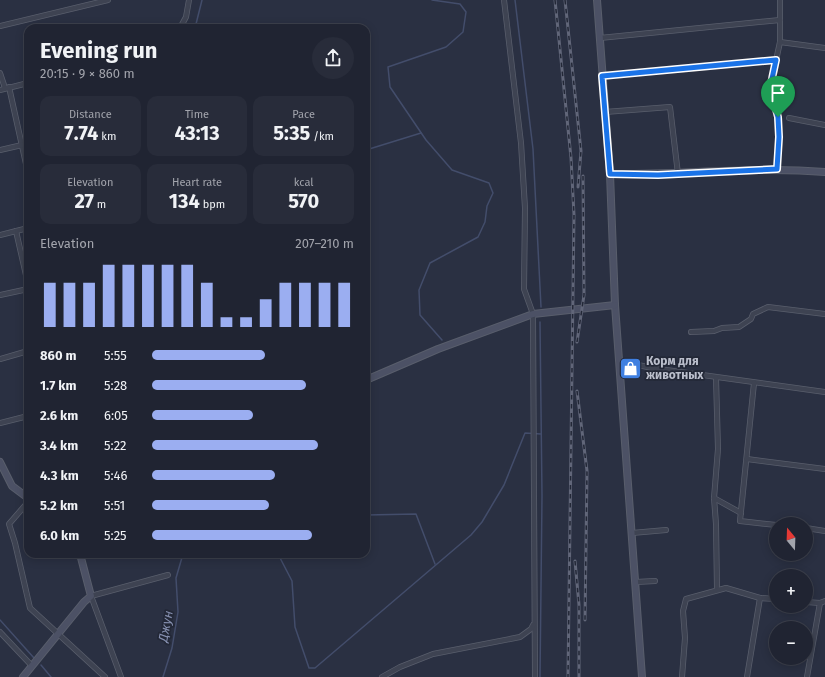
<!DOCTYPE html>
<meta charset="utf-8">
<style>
:root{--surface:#202432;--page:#282c3a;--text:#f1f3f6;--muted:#a2a4ac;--line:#3d414d;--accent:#9baef1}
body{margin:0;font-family:"Fira Sans",sans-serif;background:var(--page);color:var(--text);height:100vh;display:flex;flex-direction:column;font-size:15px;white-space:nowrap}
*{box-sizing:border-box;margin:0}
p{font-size:13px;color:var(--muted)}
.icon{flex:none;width:22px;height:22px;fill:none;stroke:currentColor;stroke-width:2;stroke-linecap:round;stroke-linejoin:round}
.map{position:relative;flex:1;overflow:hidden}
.details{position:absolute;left:24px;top:24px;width:346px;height:534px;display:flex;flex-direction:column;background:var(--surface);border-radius:12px;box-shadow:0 2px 10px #0003,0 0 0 1px var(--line)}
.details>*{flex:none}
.needle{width:26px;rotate:341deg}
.tools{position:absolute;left:769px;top:517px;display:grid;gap:8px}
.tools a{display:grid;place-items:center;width:44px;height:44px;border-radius:50%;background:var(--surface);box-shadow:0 2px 10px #0003,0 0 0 1px var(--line);font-size:20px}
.pin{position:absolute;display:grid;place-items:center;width:34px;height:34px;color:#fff;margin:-41px -17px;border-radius:50% 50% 50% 0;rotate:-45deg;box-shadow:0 0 4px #0007}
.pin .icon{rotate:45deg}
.round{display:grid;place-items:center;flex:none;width:42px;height:42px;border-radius:21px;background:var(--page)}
.summary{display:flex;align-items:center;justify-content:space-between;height:68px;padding:0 16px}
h1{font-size:22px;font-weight:700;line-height:30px}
.figures{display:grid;grid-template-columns:repeat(3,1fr);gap:6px;height:68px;padding:4px 16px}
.figures div{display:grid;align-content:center;border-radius:10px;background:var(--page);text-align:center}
.figures b{font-size:20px;font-weight:700}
.figures small{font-size:11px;font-weight:400}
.figures p{font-size:11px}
.chart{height:112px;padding:8px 16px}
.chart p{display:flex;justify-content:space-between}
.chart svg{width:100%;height:72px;margin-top:4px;stroke:var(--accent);stroke-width:6}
ul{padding:0 16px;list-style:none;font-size:13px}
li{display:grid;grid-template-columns:64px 48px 1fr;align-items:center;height:30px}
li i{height:10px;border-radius:5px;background:var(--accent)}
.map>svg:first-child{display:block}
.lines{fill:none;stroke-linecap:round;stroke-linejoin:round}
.stream{stroke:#434d6b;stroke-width:1.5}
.street-casing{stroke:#595e6c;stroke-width:6}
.secondary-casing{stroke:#595e6c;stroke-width:8}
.street{stroke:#3e4352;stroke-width:4.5}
.secondary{stroke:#4c5165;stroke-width:6}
.rail-casing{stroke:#616679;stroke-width:3}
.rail{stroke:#232837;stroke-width:1.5;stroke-dasharray:4.5;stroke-linecap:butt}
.route-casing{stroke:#fff;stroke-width:8}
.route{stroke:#1a73e8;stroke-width:5}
.labels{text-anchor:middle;stroke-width:3.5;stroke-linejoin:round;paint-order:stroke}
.poi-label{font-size:12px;font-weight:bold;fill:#bbbfcc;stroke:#232837;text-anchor:start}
.water-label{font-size:13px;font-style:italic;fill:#8690b0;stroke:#232837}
</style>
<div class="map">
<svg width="825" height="677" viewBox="0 0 825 677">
<rect width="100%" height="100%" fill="#2a3042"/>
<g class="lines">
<g class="stream">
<polyline points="432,0 460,4 466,12 463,32 446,47 388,67 390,87 426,140 452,170 489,183 493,193 487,206 485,222 478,237 430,263 419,290 420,315 442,340"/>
<polyline points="515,0 533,149 541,307"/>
<polyline points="195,28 202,0"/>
<polyline points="366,150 421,133"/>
<polyline points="366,515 416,514 435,564"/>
<polyline points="278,554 292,581 295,627 309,668 315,668 471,535 482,522 504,485 525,433 541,434"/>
<polyline points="0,620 34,658"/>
<polyline points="41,665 51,677"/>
<polyline points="163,677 172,648 178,612 176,578 183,554"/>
<polyline points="540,677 542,496 540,322"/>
</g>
<defs>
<g id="street">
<polyline points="504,0 521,143 525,208 524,289 533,314 535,677"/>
<polyline points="0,26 108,0"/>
<polyline points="180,28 186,17 189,0"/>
<polyline points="600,38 780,20"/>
<polyline points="780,42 825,48"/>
<polyline points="0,73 5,88"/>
<polyline points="602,76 776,60"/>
<polyline points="9,87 28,173"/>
<polyline points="0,90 28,83"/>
<polyline points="605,112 670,107 678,174"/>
<polyline points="789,118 825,125"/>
<polyline points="0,150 22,145"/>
<polyline points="777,169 779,137 778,117 770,88 780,42 780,0"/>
<polyline points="16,231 28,284"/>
<polyline points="0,235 28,228"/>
<polyline points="0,295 28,289"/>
<polyline points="691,332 714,331 722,328 739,327 751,319 753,314 768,307 825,314"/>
<polyline points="0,359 28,351"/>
<polyline points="620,361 652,368 825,392"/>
<polyline points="716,378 718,449 714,498 716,524 717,589"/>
<polyline points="754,383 740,521 776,525"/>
<polyline points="0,423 28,416"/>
<polyline points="747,459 825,469"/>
<polyline points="714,498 741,513"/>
<polyline points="28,502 9,524 15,543 30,608 105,677"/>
<polyline points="806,528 825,531"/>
<polyline points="632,533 666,530"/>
<polyline points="636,582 655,581"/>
<polyline points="806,602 820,603 825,601"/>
<polyline points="0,632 32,666"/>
<polyline points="121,677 91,596 168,575"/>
<polyline points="382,677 400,667 433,654 520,637 531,629 533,625"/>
<polyline points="682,677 685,638 683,611 686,599 726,588 760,598 776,599"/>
<polyline points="747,677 760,598"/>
<polyline points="807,677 820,603"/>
</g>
<g id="secondary">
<polyline points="597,0 610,174 615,305 642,677"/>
<path d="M610,174C682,175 754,166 825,172"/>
<polyline points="366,380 438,349 533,314 615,305"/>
<polyline points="0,462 12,486 28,498"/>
<polyline points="23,677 84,602 91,596 80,554"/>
</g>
</defs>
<use href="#street" class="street-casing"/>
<use href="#secondary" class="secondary-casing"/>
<use href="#street" class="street"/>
<use href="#secondary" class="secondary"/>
<defs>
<g id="rail">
<polyline points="555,0 571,158 574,215 568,677"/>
<polyline points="565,0 581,151 578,187"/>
<polyline points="577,342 584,295 583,176"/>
<polyline points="577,391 587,471 585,620"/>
<polyline points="575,561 579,605 579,677"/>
</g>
</defs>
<use href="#rail" class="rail-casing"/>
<use href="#rail" class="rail"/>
</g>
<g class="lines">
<defs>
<polygon id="route" points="776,60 770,88 778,117 779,137 777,169 658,175 610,174 602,76"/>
</defs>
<use href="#route" class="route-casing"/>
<use href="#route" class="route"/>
</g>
<defs>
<symbol id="shop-square" viewBox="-11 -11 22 22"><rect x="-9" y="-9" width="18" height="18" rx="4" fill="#3f7fe0" stroke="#232837"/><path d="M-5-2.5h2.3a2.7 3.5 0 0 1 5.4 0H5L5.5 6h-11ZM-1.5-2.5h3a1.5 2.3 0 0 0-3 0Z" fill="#fff"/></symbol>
</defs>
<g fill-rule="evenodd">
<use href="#shop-square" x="618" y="356" width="25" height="25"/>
</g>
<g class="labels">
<g class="poi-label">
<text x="646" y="365">Корм для<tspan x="646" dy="14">животных</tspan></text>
</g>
<g class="water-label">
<text transform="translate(165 626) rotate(-79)" y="5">Джун</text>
</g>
</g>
</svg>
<div class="tools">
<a><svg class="needle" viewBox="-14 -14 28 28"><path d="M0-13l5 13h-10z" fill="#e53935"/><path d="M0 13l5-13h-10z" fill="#a2a4ac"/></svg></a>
<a>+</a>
<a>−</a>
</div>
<div class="pin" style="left:778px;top:117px;background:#1e9e55"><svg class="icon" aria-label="arrive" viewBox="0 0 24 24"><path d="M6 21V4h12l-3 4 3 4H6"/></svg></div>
<section class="details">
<div class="summary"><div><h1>Evening run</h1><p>20:15 · 9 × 860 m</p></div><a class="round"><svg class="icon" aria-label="share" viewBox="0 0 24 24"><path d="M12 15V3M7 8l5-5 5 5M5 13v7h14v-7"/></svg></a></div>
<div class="figures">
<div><p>Distance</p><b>7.74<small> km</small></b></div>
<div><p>Time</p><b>43:13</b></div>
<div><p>Pace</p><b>5:35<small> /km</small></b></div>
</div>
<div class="figures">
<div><p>Elevation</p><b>27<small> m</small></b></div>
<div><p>Heart rate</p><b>134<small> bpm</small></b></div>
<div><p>kcal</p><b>570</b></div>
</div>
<div class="chart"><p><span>Elevation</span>207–210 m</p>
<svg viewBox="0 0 160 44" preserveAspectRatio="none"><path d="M5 44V17M15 44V17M25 44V17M35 44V6M45 44V6M55 44V6M65 44V6M75 44V6M85 44V17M95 44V38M105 44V38M115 44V27M125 44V17M135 44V17M145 44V17M155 44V17"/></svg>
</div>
<ul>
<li><b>860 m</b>5:55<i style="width:56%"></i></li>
<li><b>1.7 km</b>5:28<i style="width:76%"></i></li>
<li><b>2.6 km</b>6:05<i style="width:50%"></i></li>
<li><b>3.4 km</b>5:22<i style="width:82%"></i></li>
<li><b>4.3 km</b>5:46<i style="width:61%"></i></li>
<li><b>5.2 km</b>5:51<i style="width:58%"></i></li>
<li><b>6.0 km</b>5:25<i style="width:79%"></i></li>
</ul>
</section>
</div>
